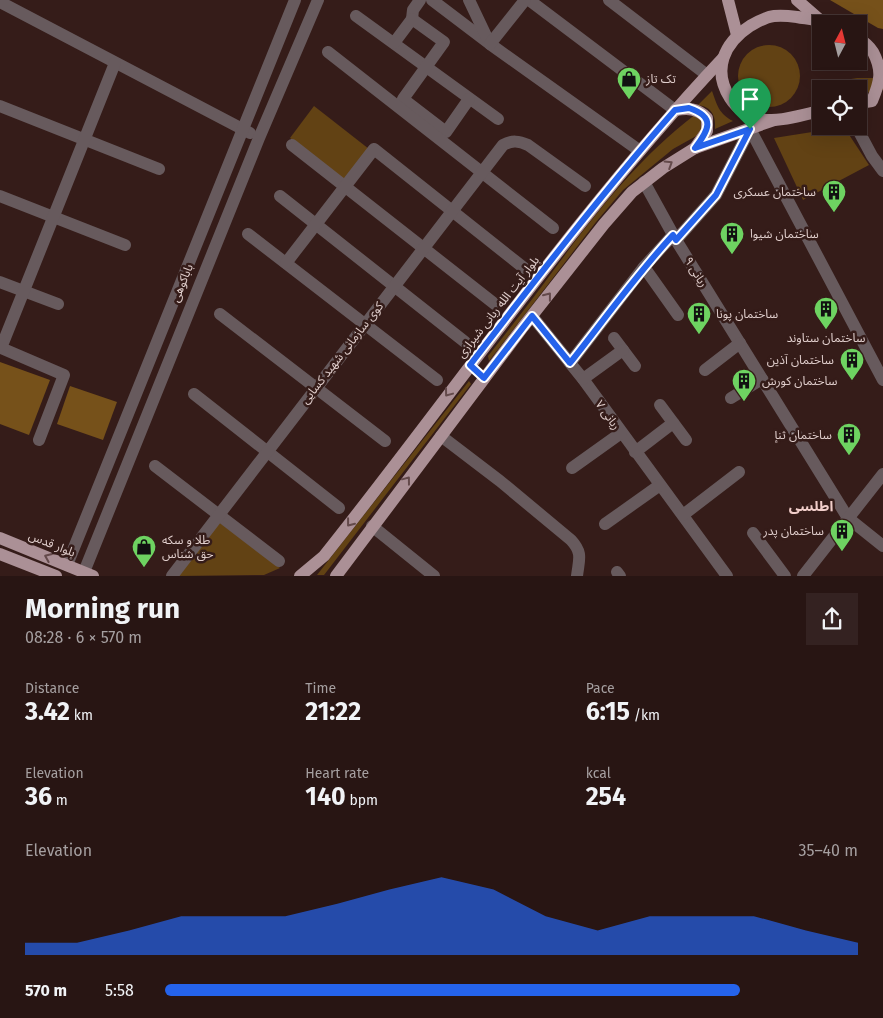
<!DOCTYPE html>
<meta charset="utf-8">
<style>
:root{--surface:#281513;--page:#342221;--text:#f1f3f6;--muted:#a59fa0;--line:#443433;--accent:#2563eb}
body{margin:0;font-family:"Fira Sans","Noto Sans Arabic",sans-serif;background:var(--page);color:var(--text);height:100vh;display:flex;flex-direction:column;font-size:19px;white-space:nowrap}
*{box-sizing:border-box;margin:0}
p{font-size:16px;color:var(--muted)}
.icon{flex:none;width:28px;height:28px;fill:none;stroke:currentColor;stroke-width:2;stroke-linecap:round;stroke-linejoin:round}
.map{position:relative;height:576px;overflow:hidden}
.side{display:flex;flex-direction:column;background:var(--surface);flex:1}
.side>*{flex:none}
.needle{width:32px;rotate:7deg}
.tools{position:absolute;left:812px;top:15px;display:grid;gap:10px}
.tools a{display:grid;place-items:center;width:55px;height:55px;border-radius:0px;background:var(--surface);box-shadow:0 5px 20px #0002,0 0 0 1px var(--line);font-size:25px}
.pin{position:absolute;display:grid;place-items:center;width:42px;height:42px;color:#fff;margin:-51px -21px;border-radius:50% 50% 50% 0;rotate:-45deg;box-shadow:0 0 5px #0007}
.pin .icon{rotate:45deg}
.round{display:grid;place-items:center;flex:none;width:52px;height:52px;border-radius:0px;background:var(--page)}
.overview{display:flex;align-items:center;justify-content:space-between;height:85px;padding:0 25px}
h1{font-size:28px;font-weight:700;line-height:38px}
.metrics{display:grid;grid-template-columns:repeat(3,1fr);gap:8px;height:85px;padding:5px 25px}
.metrics div{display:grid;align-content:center}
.metrics b{font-size:25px;font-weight:700}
.metrics small{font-size:14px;font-weight:400}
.metrics p{font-size:14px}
.chart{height:140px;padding:10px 25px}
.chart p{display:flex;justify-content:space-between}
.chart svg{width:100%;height:90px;margin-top:5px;fill:var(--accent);opacity:.7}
ul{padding:0 25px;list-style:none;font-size:16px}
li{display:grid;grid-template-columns:80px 60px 1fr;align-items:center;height:38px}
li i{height:12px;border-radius:6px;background:var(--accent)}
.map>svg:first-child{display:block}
.green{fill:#624214}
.forest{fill:#76511a}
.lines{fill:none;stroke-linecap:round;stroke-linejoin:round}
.minor{stroke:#675a5d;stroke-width:12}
.major{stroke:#ab9096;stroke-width:12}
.oneway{stroke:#644a4b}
.route-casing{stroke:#fff;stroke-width:10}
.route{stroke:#2563eb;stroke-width:6}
.labels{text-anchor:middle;stroke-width:5;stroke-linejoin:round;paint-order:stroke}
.poi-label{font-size:12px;fill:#e0cecc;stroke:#351c19;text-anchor:start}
.street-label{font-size:12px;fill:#e0cecc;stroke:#351c19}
.neighbourhood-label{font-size:14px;font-weight:bold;fill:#f1ceca;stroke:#351c19}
</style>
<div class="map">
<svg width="883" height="576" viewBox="0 0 883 576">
<rect width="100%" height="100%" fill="#351c19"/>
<g class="green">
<circle cx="769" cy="76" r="31"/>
<polygon points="857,78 883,78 883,90 859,94 859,89 849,89 847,86 851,79"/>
<path d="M712,91C717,105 719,114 733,121L715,129C716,116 712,107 698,105Z"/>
<polygon points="314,106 369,149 345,180 290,138"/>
<path d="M696,114L701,117L703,126L698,135L673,149L623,190L596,222L489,361L488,356C510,328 532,300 553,271C595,214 639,157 696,114Z"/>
<polygon points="844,127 869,165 803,200 774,138"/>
<polygon points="469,381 471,384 324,575 317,575"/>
<polygon points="219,522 280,568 264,575 177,576"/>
</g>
<g class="forest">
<polygon points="830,0 883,0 883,29 878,28"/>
<polygon points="0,362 50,380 29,435 0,424"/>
<polygon points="70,386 117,402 103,440 57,424"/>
</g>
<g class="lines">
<g class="minor">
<polyline points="432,0 490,44 640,151"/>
<polyline points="469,0 489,42"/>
<polyline points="529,0 675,110"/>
<polyline points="609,0 707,75"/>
<polyline points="0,2 250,133"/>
<polyline points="356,16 498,119"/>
<polyline points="412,19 413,10 420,0"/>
<polyline points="394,43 412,19 444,42 403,99 446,132 469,99"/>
<polyline points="490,44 525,0"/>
<polyline points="328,52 553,228"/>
<polyline points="0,106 159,169"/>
<polyline points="856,126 872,156 883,171"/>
<polyline points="750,129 883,380"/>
<polyline points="292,145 496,305"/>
<polyline points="644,182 676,240 848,518 883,546"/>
<polyline points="0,196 125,245"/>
<polyline points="280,196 465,342"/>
<polyline points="248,234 437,380"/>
<polyline points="676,240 716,195 750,129"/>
<polyline points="286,263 374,149 524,268"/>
<polyline points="644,267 678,315"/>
<polyline points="0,282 58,304"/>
<polyline points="220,314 385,441"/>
<polyline points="532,316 583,379 727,576"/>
<polyline points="614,338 635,366"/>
<polyline points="570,363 644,267 673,235"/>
<polyline points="705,370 740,343"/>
<polyline points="583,379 623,350"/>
<polyline points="194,394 339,508"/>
<polyline points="731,398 762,379"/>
<polyline points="660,405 686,440"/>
<path d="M441,436L500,481L571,540C583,553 579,559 577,576"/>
<polyline points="39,440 64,375 1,348 115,63"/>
<polyline points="635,452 673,423"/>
<polyline points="155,466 279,561"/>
<polyline points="572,468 621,433"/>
<polyline points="683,515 739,472"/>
<polyline points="605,524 660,485"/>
<polyline points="372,526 434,576"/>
<polyline points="753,533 785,576"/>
<polyline points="67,565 295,0"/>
<polyline points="84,572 259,138 318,0"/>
<polyline points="617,572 620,576"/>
<path d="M172,576L503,145C512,140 519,141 528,145L585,186"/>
<polyline points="803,576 883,474"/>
</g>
<g class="major">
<polyline points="728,0 737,35"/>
<polyline points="797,0 820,20"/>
<path d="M859,39C866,43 869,46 873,52C883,71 880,82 872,101L859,103"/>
<path d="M675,110C688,108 697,108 707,118V131L695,148"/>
<path d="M821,111C803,114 780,123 761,119C748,116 737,109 730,98C712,70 724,43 750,26C757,22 765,17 774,16C782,15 790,16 797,17C807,19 817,19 827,24"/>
<polyline points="0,538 93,576"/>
<polyline points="0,554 56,576"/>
<path d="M300,576L324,556C457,389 577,213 723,58"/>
<polyline points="336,576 523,327 604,224 632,192 663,168 695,148 774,120"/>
</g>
</g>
<defs><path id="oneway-chevron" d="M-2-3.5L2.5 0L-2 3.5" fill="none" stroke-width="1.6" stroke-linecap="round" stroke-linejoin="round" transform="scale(1.25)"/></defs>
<g class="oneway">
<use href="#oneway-chevron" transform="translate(669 164) rotate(-32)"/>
<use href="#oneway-chevron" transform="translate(548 296) rotate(-52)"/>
<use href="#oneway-chevron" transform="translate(448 393) rotate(127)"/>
<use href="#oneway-chevron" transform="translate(407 480) rotate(-53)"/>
<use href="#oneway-chevron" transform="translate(350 523) rotate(128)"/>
<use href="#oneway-chevron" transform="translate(48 557) rotate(-157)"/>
</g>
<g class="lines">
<defs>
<path id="route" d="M689,108C716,117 709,130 695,148L750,129L716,195L676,240L673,235C636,275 604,320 570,363L532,316L484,378L470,365C536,279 603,192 675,110Z"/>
</defs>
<use href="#route" class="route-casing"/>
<use href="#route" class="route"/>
</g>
<defs>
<symbol id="shop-pin" viewBox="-11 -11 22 30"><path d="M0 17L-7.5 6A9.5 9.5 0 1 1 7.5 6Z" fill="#6ed361" stroke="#351c19"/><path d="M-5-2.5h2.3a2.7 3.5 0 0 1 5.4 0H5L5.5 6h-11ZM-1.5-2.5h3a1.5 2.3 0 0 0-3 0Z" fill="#111"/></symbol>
<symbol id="building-pin" viewBox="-11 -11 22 30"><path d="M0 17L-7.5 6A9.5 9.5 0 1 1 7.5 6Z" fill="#6ed361" stroke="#351c19"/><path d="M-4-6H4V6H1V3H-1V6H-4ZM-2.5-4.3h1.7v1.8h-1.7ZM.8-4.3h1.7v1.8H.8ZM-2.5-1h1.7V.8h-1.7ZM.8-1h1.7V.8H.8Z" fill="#111"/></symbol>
</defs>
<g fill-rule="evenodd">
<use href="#shop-pin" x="615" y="65" width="28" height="38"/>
<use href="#building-pin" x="820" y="178" width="28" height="38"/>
<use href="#building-pin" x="718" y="220" width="28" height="38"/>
<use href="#building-pin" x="812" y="295" width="28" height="38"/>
<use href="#building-pin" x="685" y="300" width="28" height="38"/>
<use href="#building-pin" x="838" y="346" width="28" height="38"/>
<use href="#building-pin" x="730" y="367" width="28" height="38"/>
<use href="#building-pin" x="835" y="421" width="28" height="38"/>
<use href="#building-pin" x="828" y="517" width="28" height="38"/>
<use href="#shop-pin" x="130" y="533" width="28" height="38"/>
</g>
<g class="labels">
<g class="poi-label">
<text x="646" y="83">تک تاز</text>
<text x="816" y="196" text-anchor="end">ساختمان عسکری</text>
<text x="750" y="238">ساختمان شیوا</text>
<text x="716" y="318">ساختمان پونا</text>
<text x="826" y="342" text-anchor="middle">ساختمان ستاوند</text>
<text x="834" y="364" text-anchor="end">ساختمان آذین</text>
<text x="762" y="385">ساختمان کورش</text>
<text x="832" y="439" text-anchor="end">ساختمان ثنإ</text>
<text x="824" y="535" text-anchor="end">ساختمان پدر</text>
<text x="162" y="544">طلا و سکه<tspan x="162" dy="14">حق شناس</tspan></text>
</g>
<g class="street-label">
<text transform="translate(696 272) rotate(58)" y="4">ربانی ۹</text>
<text transform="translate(182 283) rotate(-68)" y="4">باباکوهی</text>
<text transform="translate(498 307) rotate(-52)" y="4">بلوار آیت الله ربانی شیرازی</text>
<text transform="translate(342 353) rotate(-52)" y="4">کوی سازمانی شهید کسایی</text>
<text transform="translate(608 415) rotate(54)" y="4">ربانی ۷</text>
<text transform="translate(52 544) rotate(22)" y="4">بلوار قدس</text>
</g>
<g class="neighbourhood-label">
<text x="811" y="511">اطلسی</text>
</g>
</g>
</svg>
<div class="tools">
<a><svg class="needle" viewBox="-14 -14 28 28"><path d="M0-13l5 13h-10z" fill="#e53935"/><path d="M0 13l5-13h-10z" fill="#a59fa0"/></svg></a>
<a><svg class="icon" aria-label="locate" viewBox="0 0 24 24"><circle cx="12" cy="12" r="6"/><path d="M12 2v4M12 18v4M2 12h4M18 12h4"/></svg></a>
</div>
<div class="pin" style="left:750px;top:129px;background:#1e9e55"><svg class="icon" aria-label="arrive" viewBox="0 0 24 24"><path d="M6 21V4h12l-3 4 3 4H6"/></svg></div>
</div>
<section class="side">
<div class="overview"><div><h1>Morning run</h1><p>08:28 · 6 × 570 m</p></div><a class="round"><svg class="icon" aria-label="share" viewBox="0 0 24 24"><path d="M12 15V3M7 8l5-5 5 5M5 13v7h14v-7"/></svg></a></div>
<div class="metrics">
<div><p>Distance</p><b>3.42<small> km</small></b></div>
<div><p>Time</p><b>21:22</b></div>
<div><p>Pace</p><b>6:15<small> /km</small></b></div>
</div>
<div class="metrics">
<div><p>Elevation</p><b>36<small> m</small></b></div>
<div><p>Heart rate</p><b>140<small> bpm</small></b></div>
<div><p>kcal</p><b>254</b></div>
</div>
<div class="chart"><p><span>Elevation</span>35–40 m</p>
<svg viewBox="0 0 160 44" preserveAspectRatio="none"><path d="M0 44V38L10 38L20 32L30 25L40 25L50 25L60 19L70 12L80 6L90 12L100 25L110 32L120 25L130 25L140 25L150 32L160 38V44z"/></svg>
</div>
<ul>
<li><b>570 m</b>5:58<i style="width:83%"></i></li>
</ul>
</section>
